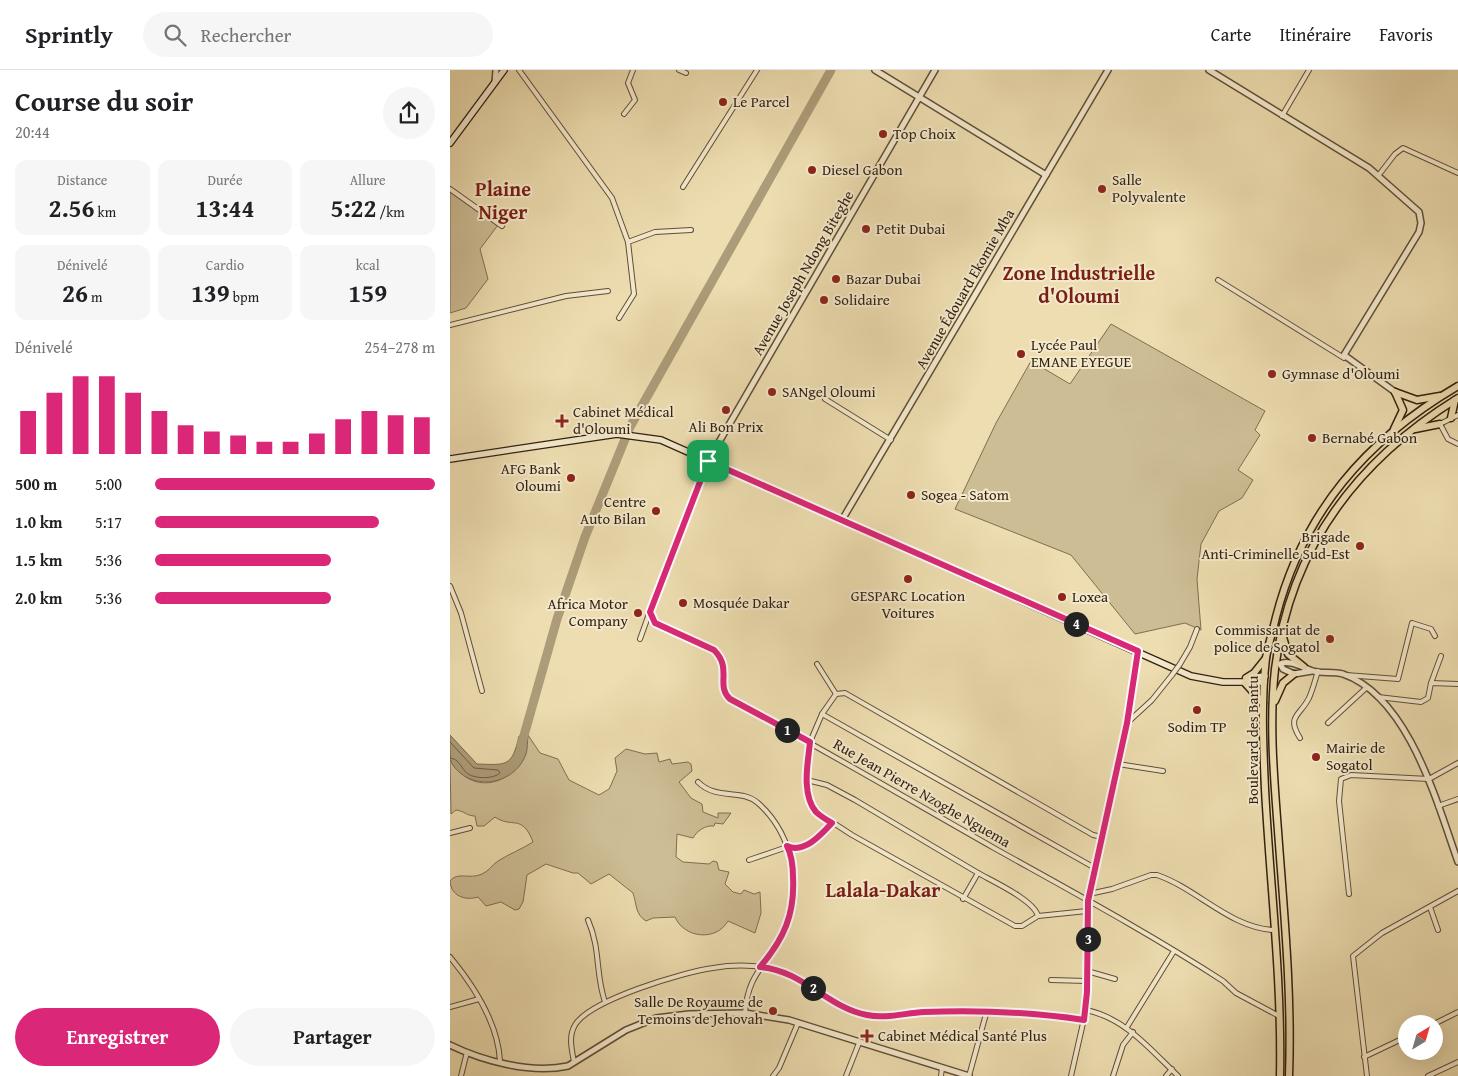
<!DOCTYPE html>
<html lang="fr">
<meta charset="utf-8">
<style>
:root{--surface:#fff;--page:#f6f6f6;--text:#202124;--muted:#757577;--line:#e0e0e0;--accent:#db2777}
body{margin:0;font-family:"Gentium Book Plus",serif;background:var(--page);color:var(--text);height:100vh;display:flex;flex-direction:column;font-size:19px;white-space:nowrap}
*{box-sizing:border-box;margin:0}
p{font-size:16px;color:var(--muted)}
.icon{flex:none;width:28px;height:28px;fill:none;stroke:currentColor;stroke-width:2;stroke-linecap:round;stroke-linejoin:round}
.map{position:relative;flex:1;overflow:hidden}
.side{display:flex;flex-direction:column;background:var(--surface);width:450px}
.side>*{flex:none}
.needle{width:32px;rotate:37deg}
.controls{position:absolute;left:948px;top:945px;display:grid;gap:10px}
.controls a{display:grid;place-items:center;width:45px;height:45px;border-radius:50%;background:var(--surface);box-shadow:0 5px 20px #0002;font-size:25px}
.pin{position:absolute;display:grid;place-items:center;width:42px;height:42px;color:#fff;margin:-21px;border-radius:10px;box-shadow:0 2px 8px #0006}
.km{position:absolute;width:25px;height:25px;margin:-12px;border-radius:50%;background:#222;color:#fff;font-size:14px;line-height:25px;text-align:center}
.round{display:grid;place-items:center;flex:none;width:52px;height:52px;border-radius:26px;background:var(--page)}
.overview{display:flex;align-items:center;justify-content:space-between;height:85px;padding:0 15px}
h1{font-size:28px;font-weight:700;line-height:38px}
.metrics{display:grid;grid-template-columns:repeat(3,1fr);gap:8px;height:85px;padding:5px 15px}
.metrics div{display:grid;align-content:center;border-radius:12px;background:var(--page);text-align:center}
.metrics b{font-size:25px;font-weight:700}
.metrics small{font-size:14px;font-weight:400}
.metrics p{font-size:14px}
.chart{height:140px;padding:10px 15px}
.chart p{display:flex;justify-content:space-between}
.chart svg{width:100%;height:90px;margin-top:5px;stroke:var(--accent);stroke-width:6}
.primary-button{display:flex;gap:10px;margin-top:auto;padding:10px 15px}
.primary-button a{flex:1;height:58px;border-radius:30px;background:var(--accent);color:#fff;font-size:20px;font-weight:700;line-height:58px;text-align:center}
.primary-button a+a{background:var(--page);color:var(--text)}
ul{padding:0 15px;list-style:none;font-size:16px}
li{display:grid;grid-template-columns:80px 60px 1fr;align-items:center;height:38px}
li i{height:12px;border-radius:6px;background:var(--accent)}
header{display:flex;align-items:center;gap:30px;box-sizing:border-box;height:70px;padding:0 25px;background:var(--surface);border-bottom:1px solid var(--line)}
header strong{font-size:24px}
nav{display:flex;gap:28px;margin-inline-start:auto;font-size:18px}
.search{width:350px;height:45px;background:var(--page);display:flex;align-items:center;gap:12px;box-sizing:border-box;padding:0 18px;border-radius:28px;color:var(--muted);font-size:19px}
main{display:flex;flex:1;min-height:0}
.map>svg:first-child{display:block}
.green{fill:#cdbd95;stroke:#806e52}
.water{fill:#ad9c79;stroke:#7c6a4f}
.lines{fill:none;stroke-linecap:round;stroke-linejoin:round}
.shore{stroke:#705e44;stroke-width:1}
.river{stroke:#ad9c79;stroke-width:9}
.minor-casing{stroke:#614e37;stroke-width:6}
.tertiary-casing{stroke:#614e37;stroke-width:8}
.secondary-casing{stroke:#321f0f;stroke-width:8}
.trunk-casing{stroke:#321f0f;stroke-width:9}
.minor{stroke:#f3e9cc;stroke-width:4}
.tertiary{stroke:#f3e9cc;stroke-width:5}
.secondary{stroke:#f3e9cc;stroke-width:5.5}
.trunk{stroke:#edddb0;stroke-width:6}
.minor-bridge-casing{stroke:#614e37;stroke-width:6;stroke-linecap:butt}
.minor-bridge{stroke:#f3e9cc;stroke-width:4}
.route-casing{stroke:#fff;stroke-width:10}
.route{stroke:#db2777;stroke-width:6}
.poi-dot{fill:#8f2418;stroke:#f3e9cc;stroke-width:2}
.labels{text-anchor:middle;stroke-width:4;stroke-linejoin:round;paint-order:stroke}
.poi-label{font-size:15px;fill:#321f0f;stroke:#f3e9cc;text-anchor:start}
.street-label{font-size:15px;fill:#321f0f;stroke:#f3e9cc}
.district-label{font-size:20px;font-weight:bold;fill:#7a1f14;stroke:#f3e9cc}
</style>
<header>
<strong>Sprintly</strong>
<div class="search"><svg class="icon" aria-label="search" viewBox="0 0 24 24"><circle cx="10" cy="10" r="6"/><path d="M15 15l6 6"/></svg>Rechercher</div>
<nav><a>Carte</a><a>Itinéraire</a><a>Favoris</a></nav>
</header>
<main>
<section class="side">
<div class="overview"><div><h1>Course du soir</h1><p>20:44</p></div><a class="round"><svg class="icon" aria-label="share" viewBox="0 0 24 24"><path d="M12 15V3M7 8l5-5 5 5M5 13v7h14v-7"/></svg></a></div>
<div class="metrics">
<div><p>Distance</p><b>2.56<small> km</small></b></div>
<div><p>Durée</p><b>13:44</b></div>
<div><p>Allure</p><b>5:22<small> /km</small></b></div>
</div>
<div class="metrics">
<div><p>Dénivelé</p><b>26<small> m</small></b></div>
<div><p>Cardio</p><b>139<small> bpm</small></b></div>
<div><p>kcal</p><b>159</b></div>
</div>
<div class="chart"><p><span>Dénivelé</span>254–278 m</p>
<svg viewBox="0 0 160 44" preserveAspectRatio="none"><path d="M5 44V23M15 44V14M25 44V6M35 44V6M45 44V14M55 44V23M65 44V30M75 44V33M85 44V35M95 44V38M105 44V38M115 44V34M125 44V27M135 44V23M145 44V25M155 44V26"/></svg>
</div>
<ul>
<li><b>500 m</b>5:00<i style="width:100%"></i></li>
<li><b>1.0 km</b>5:17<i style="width:80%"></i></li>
<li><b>1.5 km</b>5:36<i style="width:63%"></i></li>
<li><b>2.0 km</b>5:36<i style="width:63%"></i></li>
</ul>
<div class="primary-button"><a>Enregistrer</a><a>Partager</a></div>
</section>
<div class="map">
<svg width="1008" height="1006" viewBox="0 0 1008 1006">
<rect width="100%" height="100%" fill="#edddb0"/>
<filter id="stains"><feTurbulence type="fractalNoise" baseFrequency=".004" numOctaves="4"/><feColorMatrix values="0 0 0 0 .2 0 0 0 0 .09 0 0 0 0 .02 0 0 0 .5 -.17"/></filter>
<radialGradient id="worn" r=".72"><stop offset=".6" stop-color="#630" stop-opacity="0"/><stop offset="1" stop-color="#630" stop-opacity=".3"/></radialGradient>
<g class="green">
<polygon points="0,121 48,155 30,179 38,209 16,238 0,243"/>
<polygon points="661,254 815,341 805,360 810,365 788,400 803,410 792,428 769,441 751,474 747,509 751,560 735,553 685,564 621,485 505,439 546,353 581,291 620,314"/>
<path d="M78,665L90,683L108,689L119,710L149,725L159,719L161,715L167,701L165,688L176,679L195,684L207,683L209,692L220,689L222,694L238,692L241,694L242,701L229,712L241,728L252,734L253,742L268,748V743H281L273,754L265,753L264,756C255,755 247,761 243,768L227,764L226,787L233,792L259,794L263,791L267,792L269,800L279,802L275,814L283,822L291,824L294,820L304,824L310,822L311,843L305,863L278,851C266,872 234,868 225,847L203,848L196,851C185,844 187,835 183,823L159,804L141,814L128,803H123L96,794L77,805L73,832L69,839L65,840L51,832L36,836L28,827C15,831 1,826 0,811C8,801 19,810 32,804C39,801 42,795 48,791C59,784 72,779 83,772C72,743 62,759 45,747L34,756H27L25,746C17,746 14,741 6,740L1,744L0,690C26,733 76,710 78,665Z"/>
</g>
<path class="water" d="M0,665L27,694C57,695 62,697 69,666L78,665C77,671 78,678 76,684C64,717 18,722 1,692C0,685 0,672 0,665Z"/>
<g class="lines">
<path class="shore" d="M0,672L24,698L48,700L50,703C44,709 26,709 18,704C11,699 10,689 0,688"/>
<polyline class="river" points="71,676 107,549 135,467 180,357 381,0"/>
<defs>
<g id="minor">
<polyline points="69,0 162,128 178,172"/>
<polyline points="229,0 236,3"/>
<polyline points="174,44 185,30 178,13 183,0"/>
<polyline points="832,46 859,0"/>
<polyline points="928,106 945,84 953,78 1008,103"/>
<polyline points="233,117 307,0"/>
<polyline points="0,119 52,156"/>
<polyline points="768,210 894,288"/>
<polyline points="169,248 184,224 178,172 205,162 241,160"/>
<polyline points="0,255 116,226 158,221"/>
<polyline points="375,329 441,370"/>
<polyline points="1008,345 990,354 998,369 1008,374"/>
<polyline points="0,516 11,543 32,621"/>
<path d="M200,541L205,553L264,580C283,599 265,615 280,629C369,677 456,728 544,778C621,821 699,863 773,911L786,923L829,946"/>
<polyline points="190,569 209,516 258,391"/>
<polyline points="367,594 386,624"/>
<polyline points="730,594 740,577 747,559"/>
<polyline points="896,605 948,609 962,553 981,559 985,566"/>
<polyline points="981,613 991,586"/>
<polyline points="928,627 971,632 978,628 981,613 1008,614"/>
<polyline points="372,644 645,798"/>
<polyline points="677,653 702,630 722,605"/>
<polyline points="878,653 916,618"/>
<path d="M850,668C836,646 850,646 859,628C863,619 865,610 868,601"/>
<polyline points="668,694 713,701"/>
<polyline points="357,710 377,715 405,730 528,803 513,829"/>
<path d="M248,712C267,731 291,718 308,733C345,766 355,826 330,869C313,899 298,905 295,943"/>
<polyline points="988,736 1008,729"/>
<polyline points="0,763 20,758"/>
<polyline points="299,790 337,777 348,779 354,777 373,762 382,753"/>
<path d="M528,803C542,811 584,830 588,846"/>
<path d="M639,824L662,819L701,805H707C748,819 780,858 824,860"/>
<polyline points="899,824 889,731 891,709 901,705 979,709 1008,693"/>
<polyline points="980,837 988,860"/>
<polyline points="637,841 588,846 572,856 565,856 402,765 365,741 360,729 357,707 360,672 372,644 386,624 395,623 643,765 652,767"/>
<path d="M138,850C151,880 145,903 155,932"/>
<path d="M0,887C24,916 48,953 50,991"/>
<polyline points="637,901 665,909"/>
<polyline points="601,910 637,911"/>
<polyline points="0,937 29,929"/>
<path d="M636,940C675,948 700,979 728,1006"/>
<polyline points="984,954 1008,942"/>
<polyline points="677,957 724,881"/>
<polyline points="914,987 956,967"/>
<path d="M124,992C122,980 118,967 125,955C140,930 233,902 263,898C280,895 302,895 320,898C356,904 382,940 418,946C437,949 456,943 475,942C527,941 582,942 634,950"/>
<polyline points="11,1006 17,982"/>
<polyline points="323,1006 329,998 348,953"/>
<polyline points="396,1006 409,973"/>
<polyline points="491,1006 492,998"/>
<polyline points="519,1006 536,944"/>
<polyline points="621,1006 636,940 638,831 677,653 688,581"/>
<polyline points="663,1006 673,975 683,962"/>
<polyline points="716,1006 722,999"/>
<polyline points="917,1006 903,886 932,863 1008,821"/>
<polyline points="978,1006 1008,992"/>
</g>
<g id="tertiary">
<polyline points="425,0 596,105"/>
<polyline points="759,0 919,98 969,142 971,153 969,162 894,285 945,322"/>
<polyline points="45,12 46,0"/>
<polyline points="258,391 485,0"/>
<polyline points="392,450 658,0"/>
<path d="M862,601L844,604L833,599L830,594C839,589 853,598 863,601C872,604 883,601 893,604C959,627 987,733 1008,792"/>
<path d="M0,975C33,991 81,1004 118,996L176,960L206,948L239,944L295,943L339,950L519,1006"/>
</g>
<g id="secondary">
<polyline points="0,73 54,0"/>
<polyline points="0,389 167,364 211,370 741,606 773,612 814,612"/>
<polyline points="797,608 815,606"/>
</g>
<g id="trunk">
<polyline points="945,322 967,330 990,326"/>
<polyline points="1001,348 1005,330"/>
<polyline points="944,359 953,340 945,322"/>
<polyline points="965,359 990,354"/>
<polyline points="833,567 838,584 854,597"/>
<polyline points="796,608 804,603 816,588"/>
<polyline points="795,613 813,633"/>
<polyline points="825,631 833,613 844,604"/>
<path d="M830,1006C832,910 820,814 815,719C813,675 811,631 816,588C818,575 823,561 826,547C853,442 916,370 1008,316"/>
<path d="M839,1006C842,924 834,843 828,761C824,708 819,653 825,599C840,478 906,391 1008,328"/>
</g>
</defs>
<use href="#minor" class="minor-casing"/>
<use href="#tertiary" class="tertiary-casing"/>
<use href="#secondary" class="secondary-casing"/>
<use href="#trunk" class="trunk-casing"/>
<use href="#minor" class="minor"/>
<use href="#tertiary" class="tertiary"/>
<use href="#secondary" class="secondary"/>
<use href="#trunk" class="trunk"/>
<defs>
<polyline id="minor-bridge" points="722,605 730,594"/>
</defs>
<use href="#minor-bridge" class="minor-bridge-casing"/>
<use href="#minor-bridge" class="minor-bridge"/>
</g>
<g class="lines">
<defs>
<path id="route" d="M258,391L688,581L677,653L638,831L637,922L634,950C582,942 526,940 474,942C455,943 436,949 417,945C378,938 352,900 310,897C334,869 345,844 343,807C343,797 342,786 337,776C354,784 371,765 382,753C377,750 370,746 366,742C351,724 358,692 360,672L280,629C265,615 283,599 264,580L205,553L200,542Z"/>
</defs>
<use href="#route" class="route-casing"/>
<use href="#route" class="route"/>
</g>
<g class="poi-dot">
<circle cx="273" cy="32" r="5"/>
<circle cx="433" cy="64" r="5"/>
<circle cx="362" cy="100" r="5"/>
<circle cx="652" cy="119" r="5"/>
<circle cx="416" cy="159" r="5"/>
<circle cx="386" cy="209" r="5"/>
<circle cx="374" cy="230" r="5"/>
<circle cx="571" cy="284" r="5"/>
<circle cx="822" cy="304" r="5"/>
<circle cx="322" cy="322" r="5"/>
<circle cx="276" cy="340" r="5"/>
<path d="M109.5 343.5h5v5h5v5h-5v5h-5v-5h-5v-5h5z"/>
<circle cx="862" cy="368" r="5"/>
<circle cx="121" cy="408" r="5"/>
<circle cx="461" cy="425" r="5"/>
<circle cx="206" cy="441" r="5"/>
<circle cx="910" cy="476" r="5"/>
<circle cx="458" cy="509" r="5"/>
<circle cx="612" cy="527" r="5"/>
<circle cx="233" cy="533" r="5"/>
<circle cx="188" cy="543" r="5"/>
<circle cx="880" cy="569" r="5"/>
<circle cx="747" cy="640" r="5"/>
<circle cx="866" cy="687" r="5"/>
<circle cx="323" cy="941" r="5"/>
<path d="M414.5 958.5h5v5h5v5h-5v5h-5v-5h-5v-5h5z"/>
</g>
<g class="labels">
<g class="poi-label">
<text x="283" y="37">Le Parcel</text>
<text x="443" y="69">Top Choix</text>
<text x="372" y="105">Diesel Gabon</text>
<text x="662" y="115">Salle<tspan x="662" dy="17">Polyvalente</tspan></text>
<text x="426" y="164">Petit Dubai</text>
<text x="396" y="214">Bazar Dubai</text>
<text x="384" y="235">Solidaire</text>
<text x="581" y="280">Lycée Paul<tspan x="581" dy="17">EMANE EYEGUE</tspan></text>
<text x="832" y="309">Gymnase d'Oloumi</text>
<text x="332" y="327">SANgel Oloumi</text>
<text x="123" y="347">Cabinet Médical<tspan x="123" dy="17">d'Oloumi</tspan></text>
<text x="276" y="362" text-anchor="middle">Ali Bon Prix</text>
<text x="872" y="373">Bernabé Gabon</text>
<text x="111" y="404" text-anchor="end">AFG Bank<tspan x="111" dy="17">Oloumi</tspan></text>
<text x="471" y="430">Sogea - Satom</text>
<text x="196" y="437" text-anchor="end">Centre<tspan x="196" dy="17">Auto Bilan</tspan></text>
<text x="900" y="472" text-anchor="end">Brigade<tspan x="900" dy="17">Anti-Criminelle Sud-Est</tspan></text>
<text x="458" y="531" text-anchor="middle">GESPARC Location<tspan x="458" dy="17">Voitures</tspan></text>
<text x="622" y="532">Loxea</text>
<text x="243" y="538">Mosquée Dakar</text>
<text x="178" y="539" text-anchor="end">Africa Motor<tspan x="178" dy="17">Company</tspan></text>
<text x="870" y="565" text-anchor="end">Commissariat de<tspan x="870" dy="17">police de Sogatol</tspan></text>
<text x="747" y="662" text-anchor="middle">Sodim TP</text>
<text x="876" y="683">Mairie de<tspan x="876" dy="17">Sogatol</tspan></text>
<text x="313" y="937" text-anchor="end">Salle De Royaume de<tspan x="313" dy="17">Temoins de Jehovah</tspan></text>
<text x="428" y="971">Cabinet Médical Santé Plus</text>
</g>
<g class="street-label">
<text transform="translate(353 203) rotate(-60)" y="5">Avenue Joseph Ndong Biteghe</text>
<text transform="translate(515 219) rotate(-60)" y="5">Avenue Édouard Ekomie Mba</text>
<text transform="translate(803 670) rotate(-90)" y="5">Boulevard des Bantu</text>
<text transform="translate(472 723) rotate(30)" y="5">Rue Jean Pierre Nzoghe Nguema</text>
</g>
<g class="district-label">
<text x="53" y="126">Plaine<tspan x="53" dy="23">Niger</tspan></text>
<text x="629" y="210">Zone Industrielle<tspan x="629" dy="23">d'Oloumi</tspan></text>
<text x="433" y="827">Lalala-Dakar</text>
</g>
</g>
<rect width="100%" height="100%" filter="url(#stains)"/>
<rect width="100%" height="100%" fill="url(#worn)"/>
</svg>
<div class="controls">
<a><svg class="needle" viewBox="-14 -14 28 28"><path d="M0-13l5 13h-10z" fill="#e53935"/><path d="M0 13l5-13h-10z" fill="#757577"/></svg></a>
</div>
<div class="pin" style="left:258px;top:391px;background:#1e9e55"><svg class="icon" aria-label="arrive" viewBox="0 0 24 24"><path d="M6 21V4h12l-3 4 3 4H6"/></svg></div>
<b class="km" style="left:337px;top:660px">1</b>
<b class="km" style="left:363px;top:918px">2</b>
<b class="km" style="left:638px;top:869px">3</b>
<b class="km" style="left:626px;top:554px">4</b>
</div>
</main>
